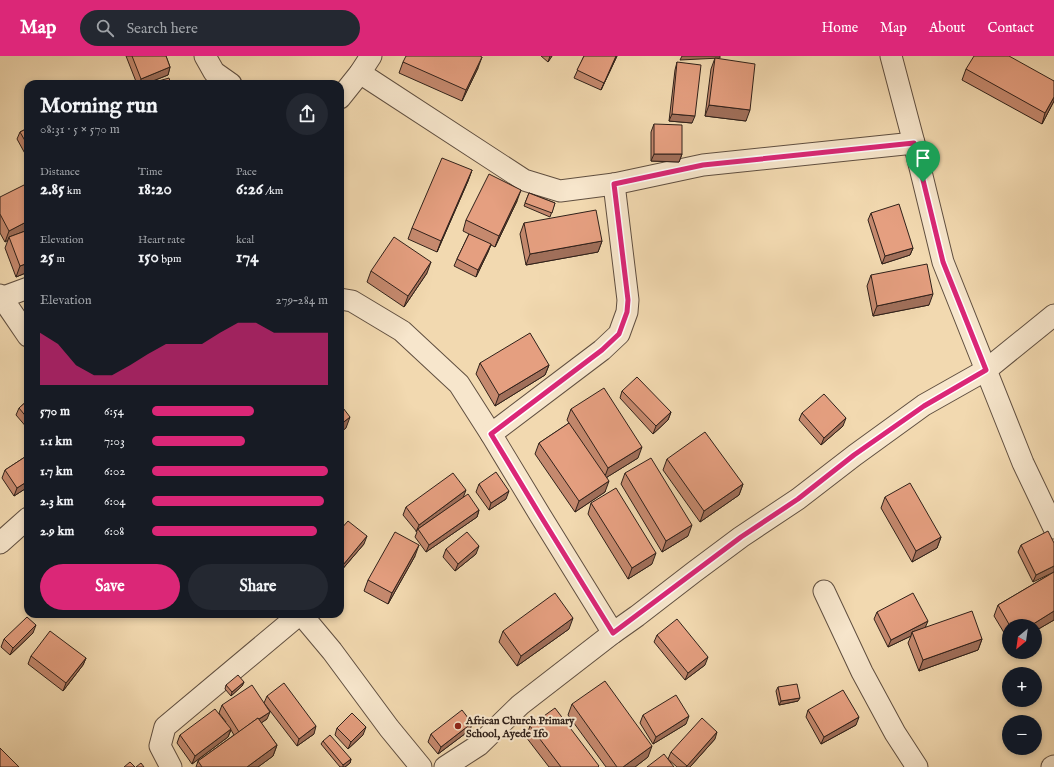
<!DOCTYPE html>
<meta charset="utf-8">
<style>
:root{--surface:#171b24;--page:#242831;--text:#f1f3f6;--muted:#9ea1a6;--accent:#db2777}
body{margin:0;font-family:"IM FELL English",serif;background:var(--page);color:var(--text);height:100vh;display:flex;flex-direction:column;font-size:15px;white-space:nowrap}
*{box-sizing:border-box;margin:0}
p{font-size:13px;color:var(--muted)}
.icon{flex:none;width:22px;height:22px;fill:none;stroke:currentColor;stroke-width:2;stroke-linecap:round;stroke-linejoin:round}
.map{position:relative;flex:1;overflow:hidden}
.side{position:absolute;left:24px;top:24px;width:320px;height:538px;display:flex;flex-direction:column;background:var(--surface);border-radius:12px;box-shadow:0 2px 6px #0003}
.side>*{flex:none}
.needle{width:26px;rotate:209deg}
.controls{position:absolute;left:1002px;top:563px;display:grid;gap:8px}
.controls a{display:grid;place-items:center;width:40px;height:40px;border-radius:50%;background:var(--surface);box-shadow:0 2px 6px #0003;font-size:20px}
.pin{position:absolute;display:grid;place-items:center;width:34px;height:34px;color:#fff;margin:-41px -17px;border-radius:50% 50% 50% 0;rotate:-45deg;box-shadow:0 0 4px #0007}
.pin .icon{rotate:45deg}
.round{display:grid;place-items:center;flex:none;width:42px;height:42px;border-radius:21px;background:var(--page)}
.headline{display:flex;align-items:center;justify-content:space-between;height:68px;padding:0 16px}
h1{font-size:22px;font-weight:800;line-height:30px}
.figures{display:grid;grid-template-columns:repeat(3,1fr);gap:6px;height:68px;padding:4px 16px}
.figures div{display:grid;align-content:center}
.figures b{font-size:17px;font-weight:800}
.figures small{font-size:11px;font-weight:400}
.figures p{font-size:11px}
.chart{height:112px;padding:8px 16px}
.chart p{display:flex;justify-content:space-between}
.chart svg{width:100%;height:72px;margin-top:4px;fill:var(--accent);opacity:.7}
.cta{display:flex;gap:8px;margin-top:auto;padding:8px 16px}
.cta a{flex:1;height:46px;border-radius:24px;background:var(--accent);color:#fff;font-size:16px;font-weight:800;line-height:46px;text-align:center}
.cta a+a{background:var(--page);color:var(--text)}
ul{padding:0 16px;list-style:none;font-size:13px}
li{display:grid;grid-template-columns:64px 48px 1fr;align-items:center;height:30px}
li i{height:10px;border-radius:5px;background:var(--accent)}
header{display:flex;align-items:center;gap:24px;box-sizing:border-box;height:56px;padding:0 20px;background:var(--accent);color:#fff}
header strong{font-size:19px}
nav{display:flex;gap:22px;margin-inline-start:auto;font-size:14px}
.search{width:280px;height:36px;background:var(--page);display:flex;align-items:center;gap:10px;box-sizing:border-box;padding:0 14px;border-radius:22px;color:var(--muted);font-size:15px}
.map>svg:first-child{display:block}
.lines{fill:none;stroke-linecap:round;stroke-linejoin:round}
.street-casing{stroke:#604f40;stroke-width:23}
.street{stroke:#f7e6cc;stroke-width:21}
.wall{fill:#c5896e;stroke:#30211a}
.shaded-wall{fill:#a06f5a;stroke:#30211a}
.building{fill:#e59f80;stroke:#30211a}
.route-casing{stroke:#fff;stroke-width:8}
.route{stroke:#db2777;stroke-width:5}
.poi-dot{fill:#8f2418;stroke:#f7e6cc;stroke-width:1.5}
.labels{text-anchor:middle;stroke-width:4;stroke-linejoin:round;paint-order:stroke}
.poi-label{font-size:11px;font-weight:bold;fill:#30211a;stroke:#f7e6cc;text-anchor:start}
</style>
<header>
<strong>Map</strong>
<div class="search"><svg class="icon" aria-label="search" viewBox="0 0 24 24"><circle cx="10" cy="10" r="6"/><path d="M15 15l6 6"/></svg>Search here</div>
<nav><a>Home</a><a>Map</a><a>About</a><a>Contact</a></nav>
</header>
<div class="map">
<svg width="1054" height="711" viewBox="0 0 1054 711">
<rect width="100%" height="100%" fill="#f2d9b0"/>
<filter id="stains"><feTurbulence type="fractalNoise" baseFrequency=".005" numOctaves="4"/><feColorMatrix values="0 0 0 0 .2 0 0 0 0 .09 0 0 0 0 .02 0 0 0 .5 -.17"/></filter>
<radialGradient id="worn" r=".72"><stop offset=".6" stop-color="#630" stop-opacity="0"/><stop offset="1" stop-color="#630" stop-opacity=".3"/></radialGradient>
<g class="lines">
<defs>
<g id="street">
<polyline points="205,0 214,16 231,28"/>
<polyline points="891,0 914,87 943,206 1023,407 1054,472"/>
<polyline points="360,17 524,124 560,135 614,128 703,109 914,87"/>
<polyline points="340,42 360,17 371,0"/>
<polyline points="0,239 28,280"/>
<polyline points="1,242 28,232"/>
<polyline points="340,243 352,245 402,275 459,328 491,378 540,459 613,577"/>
<polyline points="491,378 602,294 619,278 627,256 628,244 614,128"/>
<polyline points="0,487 28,462"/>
<polyline points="824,535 862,616 895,677 917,711"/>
<polyline points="301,558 332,595 389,672 421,711"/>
<polyline points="171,711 160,690 165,671 300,558"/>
<polyline points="445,711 479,689 520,649 613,577 637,560 694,516 741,481 798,443 855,399 924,349 986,314 1054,259"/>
<polyline points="1052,711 1054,710"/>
</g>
</defs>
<use href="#street" class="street-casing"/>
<use href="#street" class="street"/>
</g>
<g class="wall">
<polygon points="126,0 166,0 170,11 168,19 145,28 137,28"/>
<polygon points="541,0 552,0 548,6"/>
<polygon points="584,0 617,0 601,34 574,22"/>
<polygon points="715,2 746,65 705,60 711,13"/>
<polygon points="403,6 478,12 462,45 399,17"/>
<polygon points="677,6 692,67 669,65 675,14"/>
<polygon points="966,13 1054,25 1054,45 1042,68 962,24"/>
<polygon points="654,68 682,98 679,106 651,105 651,76"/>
<polygon points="28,72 28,103 17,83 20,76"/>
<polygon points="472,114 468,125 437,196 408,183 412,172"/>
<polygon points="529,137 555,147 550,161 524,150"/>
<polygon points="0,141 28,216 16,221 5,192 8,184 5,186 0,177"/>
<polygon points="517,145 495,191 491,189 488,196 476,221 454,210 457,203 469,178 463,175 466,164"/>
<polygon points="871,157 913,192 910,199 882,208 868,164"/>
<polygon points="524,167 602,185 598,196 526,209 520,178"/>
<polygon points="371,215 427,217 404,251 367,226"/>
<polygon points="871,219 929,249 873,260 867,230"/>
<polygon points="480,307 549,309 545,319 495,350 476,318"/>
<polygon points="622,335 671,356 668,364 653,378 620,342"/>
<polygon points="28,344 28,373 16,359 19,352"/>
<polygon points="571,353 638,402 607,421 605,436 575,456 535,398 539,387 569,367 567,364"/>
<polygon points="802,357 843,370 821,389 799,364"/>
<polygon points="28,399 28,431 14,440 2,422 5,414"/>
<polygon points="667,403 743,428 739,439 700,466 663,414"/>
<polygon points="625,417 688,480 662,496 621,428"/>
<polygon points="479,428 506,443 489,454 476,436"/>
<polygon points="885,441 941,481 937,492 912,506 881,452"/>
<polygon points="463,442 479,454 477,461 426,496 415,481 417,476 403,459 406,451"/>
<polygon points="591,447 652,508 628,523 588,458"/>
<polygon points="340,474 364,488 340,516"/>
<polygon points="1054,487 1033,526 1018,496 1021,489"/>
<polygon points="446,493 476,498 455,515 443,501"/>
<polygon points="415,500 388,548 364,535 368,524"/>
<polygon points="1054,516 1054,564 1035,575 1035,570 1009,570 1009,585 994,560 998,549"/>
<polygon points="877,556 925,571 982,583 978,594 919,615 908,587 911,580 888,591 874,563"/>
<polygon points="569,573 517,610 499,586 503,575"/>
<polygon points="33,577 10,599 1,591 4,583"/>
<polygon points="657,579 705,609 685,624 654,586"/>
<polygon points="31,600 86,602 83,609 63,635 28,608"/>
<polygon points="244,626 242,630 231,640 225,633 226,629"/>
<polygon points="778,631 798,645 779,649 776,635"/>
<polygon points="267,640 314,678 297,690 264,647"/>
<polygon points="572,648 648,701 635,711 606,711 568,659"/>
<polygon points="222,649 267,663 261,667 277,689 273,700 258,711 196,711 198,705 234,679 231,674 228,681 192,708 177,687 180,679 226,666 219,657"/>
<polygon points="808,654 856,669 821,688 806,661"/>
<polygon points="643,659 686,668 653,688 640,667"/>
<polygon points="472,667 470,674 438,698 428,686 431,678"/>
<polygon points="530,670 599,711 549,711 526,681"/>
<polygon points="337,672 363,679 348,693 335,679"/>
<polygon points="715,683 690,711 677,711 668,703 671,696"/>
<polygon points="323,685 351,703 350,707 345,711 340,711 321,688"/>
</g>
<g class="shaded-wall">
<polygon points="550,0 552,0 548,6"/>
<polygon points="616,0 617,0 601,34 604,27"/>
<polygon points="682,0 720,0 720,2 680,4"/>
<polygon points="482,1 478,12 462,45 466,34"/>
<polygon points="170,11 168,19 145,28 139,28 141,23"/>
<polygon points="1054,41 1054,45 1042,68 1045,57"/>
<polygon points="709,49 750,54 746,65 705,60"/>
<polygon points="672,58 695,60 692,67 669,65"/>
<polygon points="654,98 682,98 679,106 651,105"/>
<polygon points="472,114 468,125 437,196 441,185"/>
<polygon points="521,134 517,145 495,191 499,180"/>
<polygon points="28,165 28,174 9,181 8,184 5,186 9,175"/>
<polygon points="602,185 598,196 526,209 530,198"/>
<polygon points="491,188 488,196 476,221 478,214"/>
<polygon points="913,192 910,199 882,208 885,200"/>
<polygon points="431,206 427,217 404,251 408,240"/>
<polygon points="28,207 28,216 16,221 20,210"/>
<polygon points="933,238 929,249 873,260 877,250"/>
<polygon points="549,309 545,319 495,350 499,339"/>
<polygon points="671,356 668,364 653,378 656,370"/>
<polygon points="350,361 346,372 340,377 340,369"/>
<polygon points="846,362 843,370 821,389 824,382"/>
<polygon points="642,391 638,402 604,423 608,412"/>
<polygon points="28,425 28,431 14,440 17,432"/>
<polygon points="609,425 605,436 575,456 579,445"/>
<polygon points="743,428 739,439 700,466 704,455"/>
<polygon points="466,434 463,442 418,473 416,476 419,469"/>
<polygon points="509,435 506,443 489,454 491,447"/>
<polygon points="479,454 477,461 426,496 429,489"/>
<polygon points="692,469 688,480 662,496 666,485"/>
<polygon points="367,480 364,488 340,516 343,509"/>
<polygon points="941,481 937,492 912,506 916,495"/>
<polygon points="419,489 415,500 388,548 392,537"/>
<polygon points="479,490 476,498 455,515 458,508"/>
<polygon points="656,497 652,508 628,523 632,512"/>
<polygon points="1054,510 1054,516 1033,526 1036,519"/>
<polygon points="1054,555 1054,564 1035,575 1035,570 1030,570"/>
<polygon points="573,562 569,573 517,610 521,600"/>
<polygon points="928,565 925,572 912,576 911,580 888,591 891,584"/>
<polygon points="36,569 33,577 10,599 13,592"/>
<polygon points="982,583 978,594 919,615 923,604"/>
<polygon points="708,601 705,609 685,624 688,617"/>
<polygon points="86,602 83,609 63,635 66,627"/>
<polygon points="244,626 242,630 231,640 232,636"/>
<polygon points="800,642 798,645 779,649 781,645"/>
<polygon points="270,656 267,663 237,683 240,676"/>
<polygon points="689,660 686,668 653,688 656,681"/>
<polygon points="859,661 856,669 821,688 824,681"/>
<polygon points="472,667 470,674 438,698 441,691"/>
<polygon points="316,670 314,678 297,690 299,683"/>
<polygon points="366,671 363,679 348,693 351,686"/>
<polygon points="231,673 228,681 192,708 195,700"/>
<polygon points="717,676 715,683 690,711 686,711"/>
<polygon points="277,689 273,700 258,711 247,711"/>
<polygon points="652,690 648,701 635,711 623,711"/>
<polygon points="351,703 350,707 345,711 343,711 343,709"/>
</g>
<g class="building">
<polygon points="132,0 166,0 170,11 141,23"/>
<polygon points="406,0 480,0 482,1 466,34 403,6"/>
<polygon points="584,0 616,0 604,27 577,14"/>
<polygon points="974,0 1009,0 1054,25 1054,41 1045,57 966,13"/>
<polygon points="715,2 755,8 750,54 709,49"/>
<polygon points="677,6 701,9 695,60 672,58"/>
<polygon points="169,22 171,28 148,28"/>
<polygon points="654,68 682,69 682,98 654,98"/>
<polygon points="28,72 28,90 20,76"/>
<polygon points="442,102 472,114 441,185 412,172"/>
<polygon points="489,118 521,134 499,180 466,164"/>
<polygon points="28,127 28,165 9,175 0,158 0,141"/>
<polygon points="529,137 555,147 552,157 525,147"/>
<polygon points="899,148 913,192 885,200 871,157"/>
<polygon points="596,154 602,185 530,198 524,167"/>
<polygon points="28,174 28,207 20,210 9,181"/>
<polygon points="469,178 491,188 478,214 457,203"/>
<polygon points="394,181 431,206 408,240 371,215"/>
<polygon points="927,208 933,238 877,250 871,219"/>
<polygon points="530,277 549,309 499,339 480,307"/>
<polygon points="637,321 671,356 656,370 622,335"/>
<polygon points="604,332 642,391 608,412 571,353"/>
<polygon points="824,338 846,362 824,382 802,357"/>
<polygon points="28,344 28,363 19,352"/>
<polygon points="340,348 350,361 340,369"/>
<polygon points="569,367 609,425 579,445 539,387"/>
<polygon points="705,376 743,428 704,455 667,403"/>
<polygon points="28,399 28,425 17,432 5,414"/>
<polygon points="651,402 692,469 666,485 625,417"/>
<polygon points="496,416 509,435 491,447 479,428"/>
<polygon points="453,417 466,434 419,469 406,451"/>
<polygon points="910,427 941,481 916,495 885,441"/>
<polygon points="616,432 656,497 632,512 591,447"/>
<polygon points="468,438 479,454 429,489 418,473"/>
<polygon points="348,465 367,480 343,509 340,506 340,474"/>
<polygon points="1048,475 1054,487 1054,510 1036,519 1021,489"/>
<polygon points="395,476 419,489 392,537 368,524"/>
<polygon points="467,476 479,490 458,508 446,493"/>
<polygon points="1054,516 1054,555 1030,570 1010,570 998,549"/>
<polygon points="555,537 573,562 521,600 503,575"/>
<polygon points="913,537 928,565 891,584 877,556"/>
<polygon points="972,555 982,583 923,604 912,576"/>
<polygon points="27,561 36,569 13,592 4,583"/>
<polygon points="677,563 708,601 688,617 657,579"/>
<polygon points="50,575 86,602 66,627 31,600"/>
<polygon points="238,619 244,626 232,636 226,629"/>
<polygon points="605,625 652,690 623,711 617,711 572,648"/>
<polygon points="284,627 316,670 299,683 267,640"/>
<polygon points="797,628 800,642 781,645 778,631"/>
<polygon points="252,629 270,656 259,663 258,662 239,676 222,649"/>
<polygon points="843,634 859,661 824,681 808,654"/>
<polygon points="676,639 689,660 656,681 643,659"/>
<polygon points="555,652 599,710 598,711 561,711 530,670"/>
<polygon points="215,653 231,673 195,700 180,679"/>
<polygon points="462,654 472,667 441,691 431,678"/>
<polygon points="352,657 366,671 351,686 337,672"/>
<polygon points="258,662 277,689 247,711 202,711 198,705"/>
<polygon points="702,662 717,676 687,710 671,696"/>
<polygon points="330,679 351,703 343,709 323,685"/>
<polygon points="0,692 19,711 0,711"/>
<polygon points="664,698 674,711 647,711"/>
<polygon points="130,706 135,711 124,711"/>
<polygon points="141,707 144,711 136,711"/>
</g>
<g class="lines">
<defs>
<polygon id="route" points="914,87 943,206 986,314 924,350 854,399 798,443 741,481 613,577 540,459 491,378 602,294 619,278 627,256 628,244 614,128 703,109"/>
</defs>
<use href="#route" class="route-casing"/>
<use href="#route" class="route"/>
</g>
<circle class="poi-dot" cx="458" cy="670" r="4"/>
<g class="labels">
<g class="poi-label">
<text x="466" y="668">African Church Primary<tspan x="466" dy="13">School, Ayede Ifo</tspan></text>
</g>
</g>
<rect width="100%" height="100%" filter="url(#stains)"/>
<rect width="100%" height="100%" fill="url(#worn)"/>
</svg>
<div class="controls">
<a><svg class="needle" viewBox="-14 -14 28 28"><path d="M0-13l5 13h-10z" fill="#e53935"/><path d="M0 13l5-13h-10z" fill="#9ea1a6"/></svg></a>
<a>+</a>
<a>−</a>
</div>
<div class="pin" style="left:923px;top:126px;background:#1e9e55"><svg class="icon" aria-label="arrive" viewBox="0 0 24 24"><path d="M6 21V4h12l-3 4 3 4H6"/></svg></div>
<section class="side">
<div class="headline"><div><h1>Morning run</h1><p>08:31 · 5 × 570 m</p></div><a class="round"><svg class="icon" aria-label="share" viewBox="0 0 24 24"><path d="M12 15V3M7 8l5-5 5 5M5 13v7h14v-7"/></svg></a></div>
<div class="figures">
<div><p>Distance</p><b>2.85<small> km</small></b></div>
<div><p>Time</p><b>18:20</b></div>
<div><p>Pace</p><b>6:26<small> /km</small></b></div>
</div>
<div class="figures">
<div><p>Elevation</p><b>25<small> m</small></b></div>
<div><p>Heart rate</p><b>150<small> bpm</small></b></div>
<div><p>kcal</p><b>174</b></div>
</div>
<div class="chart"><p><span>Elevation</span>279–284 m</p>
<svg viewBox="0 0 160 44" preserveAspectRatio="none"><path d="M0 44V12L10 19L20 32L30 38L40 38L50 32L60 25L70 19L80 19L90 19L100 12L110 6L120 6L130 12L140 12L150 12L160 12V44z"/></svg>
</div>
<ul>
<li><b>570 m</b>6:54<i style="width:58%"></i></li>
<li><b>1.1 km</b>7:03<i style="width:53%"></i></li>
<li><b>1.7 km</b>6:02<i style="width:100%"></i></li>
<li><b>2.3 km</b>6:04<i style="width:98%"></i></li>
<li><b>2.9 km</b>6:08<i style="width:94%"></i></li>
</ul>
<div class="cta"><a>Save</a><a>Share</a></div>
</section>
</div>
